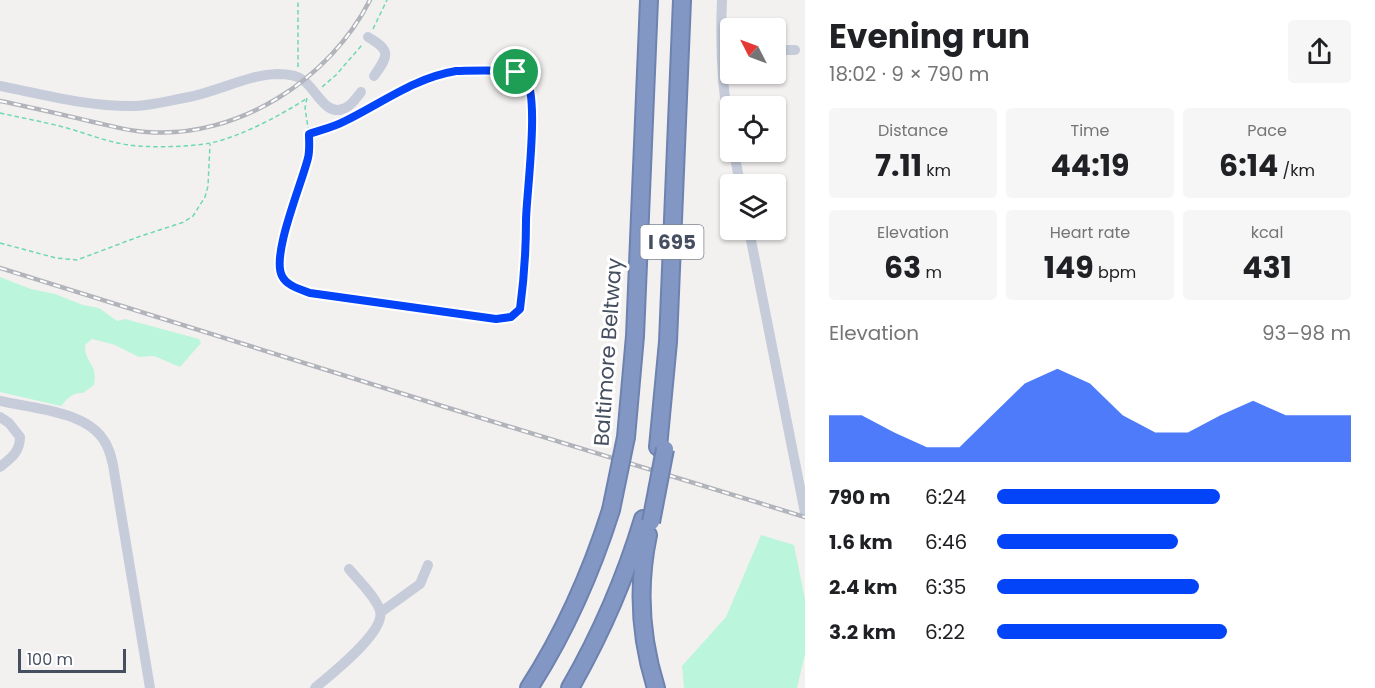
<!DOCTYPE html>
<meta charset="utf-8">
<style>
:root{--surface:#fff;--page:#f6f6f6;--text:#202124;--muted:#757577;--accent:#0444f9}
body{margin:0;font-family:Poppins,sans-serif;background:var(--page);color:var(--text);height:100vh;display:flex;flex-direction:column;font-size:22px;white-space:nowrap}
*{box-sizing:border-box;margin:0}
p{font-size:20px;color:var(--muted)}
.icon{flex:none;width:33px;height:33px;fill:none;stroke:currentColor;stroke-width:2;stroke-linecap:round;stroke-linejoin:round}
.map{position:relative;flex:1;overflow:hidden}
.drawer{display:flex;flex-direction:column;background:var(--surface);width:570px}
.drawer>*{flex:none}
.needle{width:39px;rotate:312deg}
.fabs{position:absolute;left:720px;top:18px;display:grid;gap:12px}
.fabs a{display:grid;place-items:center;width:66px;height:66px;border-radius:6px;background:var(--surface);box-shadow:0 2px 4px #0004;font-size:30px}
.scale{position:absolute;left:18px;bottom:15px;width:108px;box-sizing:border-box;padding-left:6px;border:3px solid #464f60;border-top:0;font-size:16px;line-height:21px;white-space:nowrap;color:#464f60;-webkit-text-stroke:4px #fff;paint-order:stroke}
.pin{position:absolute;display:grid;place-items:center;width:51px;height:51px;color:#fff;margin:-26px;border:3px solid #fff;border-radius:50%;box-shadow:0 2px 6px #0007}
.round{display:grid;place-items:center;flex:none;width:63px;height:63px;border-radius:6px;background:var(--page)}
.summary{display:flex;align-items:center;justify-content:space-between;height:102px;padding:0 24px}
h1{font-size:33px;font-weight:700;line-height:45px}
.metrics{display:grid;grid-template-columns:repeat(3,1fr);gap:9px;height:102px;padding:6px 24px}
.metrics div{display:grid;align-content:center;border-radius:6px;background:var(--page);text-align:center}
.metrics b{font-size:30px;font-weight:700}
.metrics small{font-size:16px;font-weight:400}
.metrics p{font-size:16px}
.chart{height:168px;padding:12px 24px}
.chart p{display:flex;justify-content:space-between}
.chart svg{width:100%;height:108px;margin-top:6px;fill:var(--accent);opacity:.7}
ul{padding:0 24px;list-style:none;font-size:20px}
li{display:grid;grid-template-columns:96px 72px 1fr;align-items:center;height:45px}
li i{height:15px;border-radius:8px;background:var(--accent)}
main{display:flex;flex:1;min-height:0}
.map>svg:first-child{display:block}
.green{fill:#bbf5db}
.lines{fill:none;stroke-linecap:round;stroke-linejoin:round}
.highway-casing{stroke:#6e82b0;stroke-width:20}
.path{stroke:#6ed7b6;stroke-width:1.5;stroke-dasharray:4.5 3;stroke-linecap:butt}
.minor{stroke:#c6ccda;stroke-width:10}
.highway{stroke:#8397c4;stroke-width:16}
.rail-casing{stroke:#b2b4bb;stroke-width:4.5}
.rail{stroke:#fff;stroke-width:2;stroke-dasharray:7;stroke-linecap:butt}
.highway-bridge-casing{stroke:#6e82b0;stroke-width:20;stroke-linecap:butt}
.highway-bridge{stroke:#8397c4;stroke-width:16}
.route-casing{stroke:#fff;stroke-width:12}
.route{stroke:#0444f9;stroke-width:8}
.labels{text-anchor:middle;stroke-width:6;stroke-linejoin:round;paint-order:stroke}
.shield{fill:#fff;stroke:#7e8490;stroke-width:1.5}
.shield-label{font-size:20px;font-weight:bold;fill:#464f60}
.street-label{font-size:21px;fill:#464f60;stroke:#fff}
</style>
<main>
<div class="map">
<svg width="805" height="688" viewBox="0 0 805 688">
<rect width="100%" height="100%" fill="#f3f1f0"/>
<g class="green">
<path d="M0,277L31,289L55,294L83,305L99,308L117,321L125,319L199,339L201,343L180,367L154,356L139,357L115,345L92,339L85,345C85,365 98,362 94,385L83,393C72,392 67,399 61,406L0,392Z"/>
<polygon points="761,535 794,545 805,599 805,654 797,688 684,688 682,666 726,617"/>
</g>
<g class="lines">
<defs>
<g id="highway">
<polyline points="626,437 635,336 649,0"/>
<polyline points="658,447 668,342 682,0"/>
<path d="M648,535C637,587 640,637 656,688"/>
<path d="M529,688C565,632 591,573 611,510"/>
<path d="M570,688C601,634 625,579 643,519"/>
</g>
</defs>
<use href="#highway" class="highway-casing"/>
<g class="path">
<polyline points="373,29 387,0"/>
<polyline points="298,67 298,0"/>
<polyline points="322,87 336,75 362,45"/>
<path d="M307,98L305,108L309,134V154L281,249C277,277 283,283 310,293L496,319C507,318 513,317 520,309C525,272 525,236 528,199C530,167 538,114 529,84C527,77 523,74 516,72L456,71L438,74L416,82L343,122L309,134"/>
<path d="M0,113C22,118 45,122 67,128C88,134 107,142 129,145C150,148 189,147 211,143C242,136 279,116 306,99"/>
<polyline points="0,243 56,258 77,260 138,237 184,222 193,216 205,197 208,186 210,144"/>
</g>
<g class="minor">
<path d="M722,0C720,45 722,89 730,134"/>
<path d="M368,37C392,51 388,56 374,76"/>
<polyline points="776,50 795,50"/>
<path d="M0,86C45,95 89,107 135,106C153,105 172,100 189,97C219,91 247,75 277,74C286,74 297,75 303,80C316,89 326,118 345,108C352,105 357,97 361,92"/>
<polyline points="734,152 740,184"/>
<polyline points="749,230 805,513"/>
<path d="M0,401C31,408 84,411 103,439C109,447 111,456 113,465L150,688"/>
<path d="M0,417L9,423L20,437C20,452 11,458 0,467"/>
<polyline points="381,612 420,584 428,565"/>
<path d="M315,688C330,675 386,632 380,611C377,598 358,580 349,569"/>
</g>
<use href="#highway" class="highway"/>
<defs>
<g id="rail">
<path d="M0,101C30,107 59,114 89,121C108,125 127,131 147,132C238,139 330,79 370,0"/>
<polyline points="0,268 442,406 805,517"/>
</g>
</defs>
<use href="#rail" class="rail-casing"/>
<use href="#rail" class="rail"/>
<defs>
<g id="highway-bridge">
<polyline points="611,510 626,437"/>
<polyline points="651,522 665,449"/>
</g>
</defs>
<use href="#highway-bridge" class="highway-bridge-casing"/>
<use href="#highway-bridge" class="highway-bridge"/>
</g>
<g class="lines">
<defs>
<path id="route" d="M456,71C469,71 516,68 524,76C541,91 526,196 526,221C526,251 524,279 520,309L511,317L496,319L310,293C300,289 287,286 282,276C271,255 302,183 308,158C310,150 309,142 309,134C321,130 334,127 345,121C382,103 414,78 456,71Z"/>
</defs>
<use href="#route" class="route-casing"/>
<use href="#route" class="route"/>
</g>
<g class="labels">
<rect class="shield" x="640.5" y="225" width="63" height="34" rx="4.5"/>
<g class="shield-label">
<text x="672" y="249">I 695</text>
</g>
<g class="street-label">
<text transform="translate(608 352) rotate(-86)" y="7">Baltimore Beltway</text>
</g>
</g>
</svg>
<div class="fabs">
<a><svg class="needle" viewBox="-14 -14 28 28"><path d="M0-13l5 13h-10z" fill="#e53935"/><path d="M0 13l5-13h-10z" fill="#757577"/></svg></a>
<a><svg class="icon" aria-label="locate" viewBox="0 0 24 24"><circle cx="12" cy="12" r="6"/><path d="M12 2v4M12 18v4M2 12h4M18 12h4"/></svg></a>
<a><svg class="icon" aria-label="layers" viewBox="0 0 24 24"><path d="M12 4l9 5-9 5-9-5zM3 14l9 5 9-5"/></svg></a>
</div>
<div class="scale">100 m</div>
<div class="pin" style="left:516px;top:72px;background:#1e9e55"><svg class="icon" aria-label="arrive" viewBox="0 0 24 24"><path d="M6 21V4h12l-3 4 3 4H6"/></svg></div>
</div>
<section class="drawer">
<div class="summary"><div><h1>Evening run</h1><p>18:02 · 9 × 790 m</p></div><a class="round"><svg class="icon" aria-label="share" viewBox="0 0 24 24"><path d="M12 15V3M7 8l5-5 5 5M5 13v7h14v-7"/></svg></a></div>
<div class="metrics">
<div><p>Distance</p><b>7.11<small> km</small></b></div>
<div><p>Time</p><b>44:19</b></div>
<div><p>Pace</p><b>6:14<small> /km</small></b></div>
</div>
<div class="metrics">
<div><p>Elevation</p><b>63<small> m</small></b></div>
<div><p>Heart rate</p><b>149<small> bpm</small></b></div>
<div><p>kcal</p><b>431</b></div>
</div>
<div class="chart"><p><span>Elevation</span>93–98 m</p>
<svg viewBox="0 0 160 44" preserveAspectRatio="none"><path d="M0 44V25L10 25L20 32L30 38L40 38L50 25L60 12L70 6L80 12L90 25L100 32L110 32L120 25L130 19L140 25L150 25L160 25V44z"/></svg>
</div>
<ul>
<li><b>790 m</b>6:24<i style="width:63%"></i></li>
<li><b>1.6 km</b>6:46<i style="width:51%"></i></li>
<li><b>2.4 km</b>6:35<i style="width:57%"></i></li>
<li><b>3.2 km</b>6:22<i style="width:65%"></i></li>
</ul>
</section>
</main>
